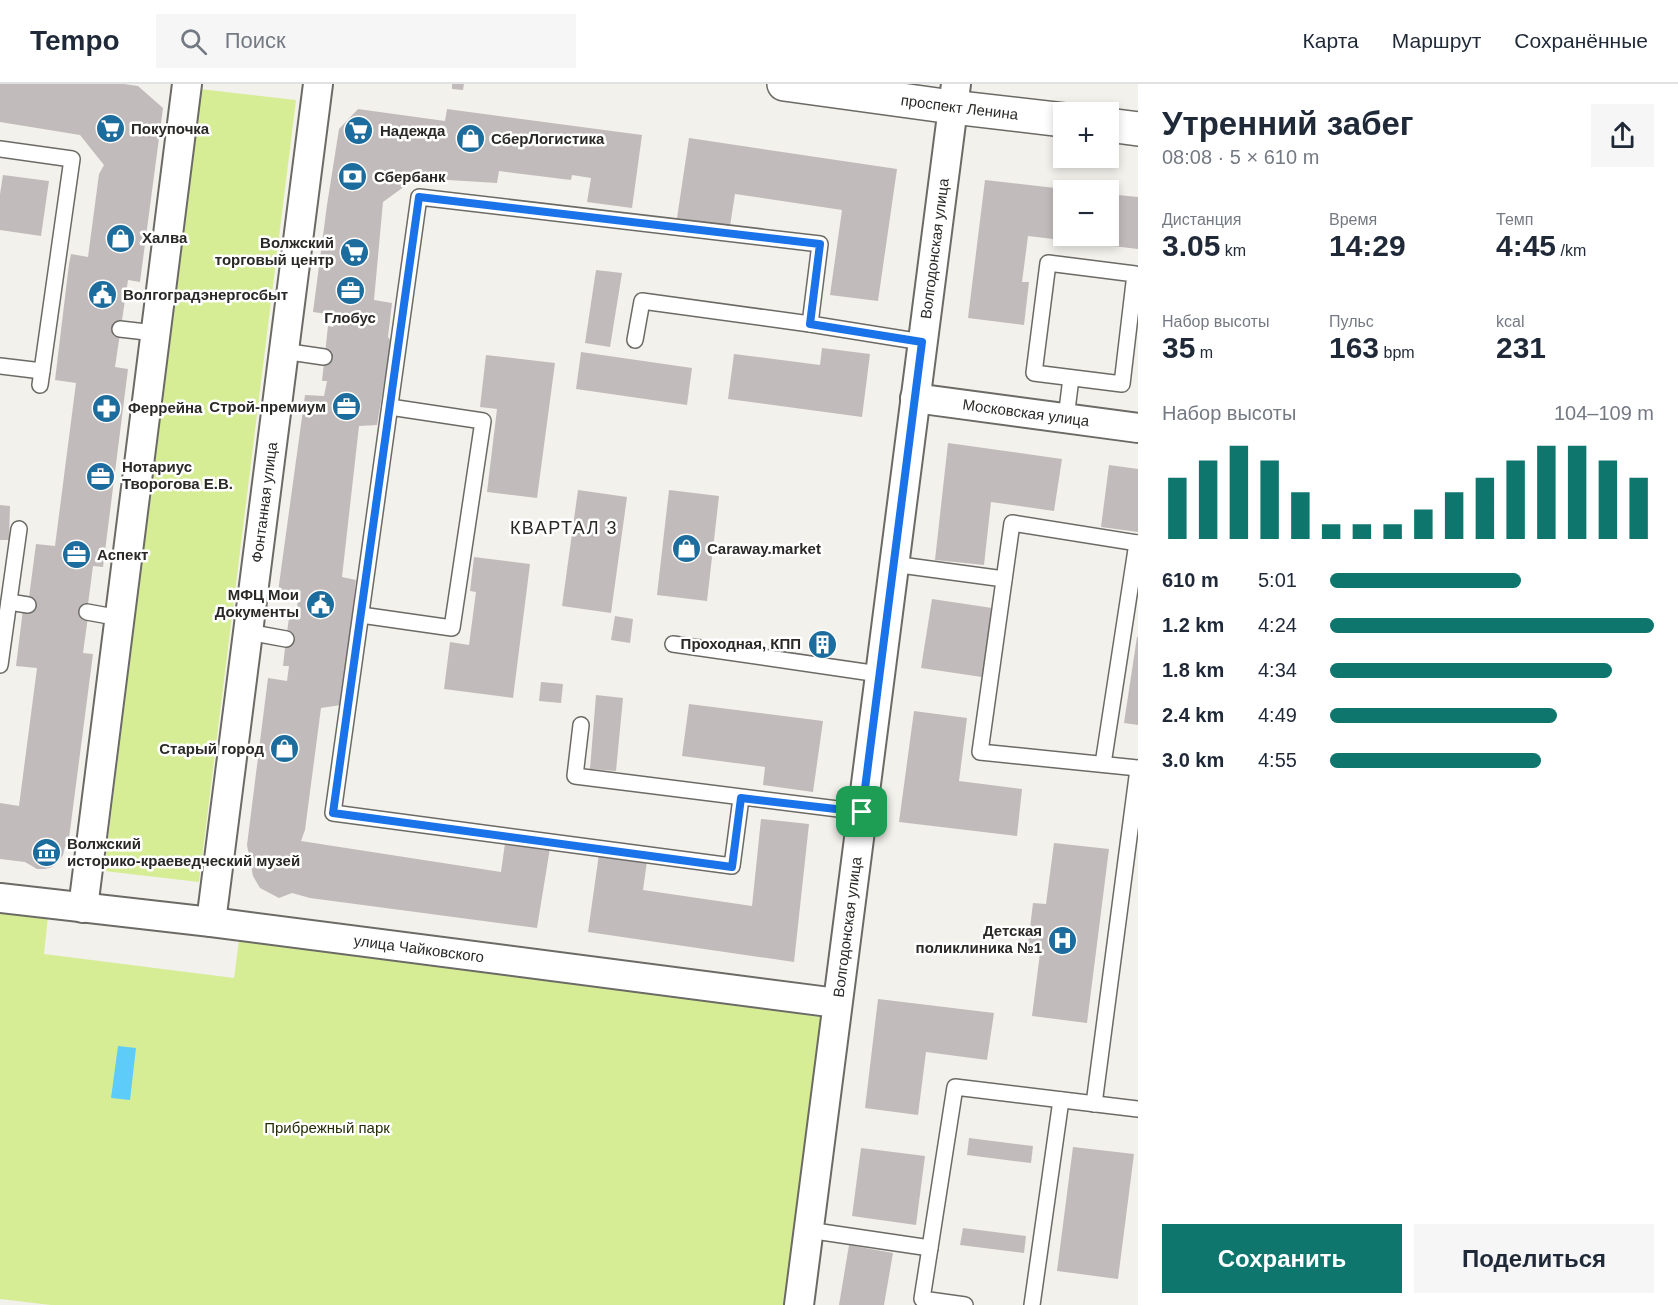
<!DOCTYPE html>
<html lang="ru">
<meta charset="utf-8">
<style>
:root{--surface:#fff;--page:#f6f6f7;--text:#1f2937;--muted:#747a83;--line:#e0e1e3;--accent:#0f766e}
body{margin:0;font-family:Helvetica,sans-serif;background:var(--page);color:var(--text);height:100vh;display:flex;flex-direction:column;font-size:22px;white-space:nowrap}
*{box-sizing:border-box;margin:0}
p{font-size:20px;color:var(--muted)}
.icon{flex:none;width:33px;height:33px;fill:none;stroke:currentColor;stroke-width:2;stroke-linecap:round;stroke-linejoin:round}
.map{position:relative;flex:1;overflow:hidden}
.drawer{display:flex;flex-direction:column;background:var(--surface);width:540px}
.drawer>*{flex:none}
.controls{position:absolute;left:1053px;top:18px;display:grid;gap:12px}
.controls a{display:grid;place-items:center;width:66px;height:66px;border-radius:0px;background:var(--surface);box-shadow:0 3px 9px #0003;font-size:30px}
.pin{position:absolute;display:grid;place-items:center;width:51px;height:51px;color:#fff;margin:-26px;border-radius:12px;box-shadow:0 3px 9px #0006}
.round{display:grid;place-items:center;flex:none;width:63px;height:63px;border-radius:0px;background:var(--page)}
.head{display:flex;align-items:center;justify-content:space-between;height:102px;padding:0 24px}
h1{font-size:33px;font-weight:700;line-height:45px}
.metrics{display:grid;grid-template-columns:repeat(3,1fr);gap:9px;height:102px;padding:6px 24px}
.metrics div{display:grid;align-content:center}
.metrics b{font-size:30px;font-weight:700}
.metrics small{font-size:16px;font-weight:400}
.metrics p{font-size:16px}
.chart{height:168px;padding:12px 24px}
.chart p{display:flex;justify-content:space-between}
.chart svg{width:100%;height:108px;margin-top:6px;stroke:var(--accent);stroke-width:6}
.primary-button{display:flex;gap:12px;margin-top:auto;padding:12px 24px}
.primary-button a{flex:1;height:69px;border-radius:0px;background:var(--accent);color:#fff;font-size:24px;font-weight:700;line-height:69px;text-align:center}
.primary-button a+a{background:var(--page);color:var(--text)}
ul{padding:0 24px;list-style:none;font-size:20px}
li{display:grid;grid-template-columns:96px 72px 1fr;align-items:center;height:45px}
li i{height:15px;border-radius:8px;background:var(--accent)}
header{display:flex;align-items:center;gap:36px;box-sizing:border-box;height:84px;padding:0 30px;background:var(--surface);border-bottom:2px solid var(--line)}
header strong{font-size:28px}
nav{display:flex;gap:33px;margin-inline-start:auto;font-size:21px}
.search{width:420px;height:54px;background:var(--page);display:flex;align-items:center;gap:15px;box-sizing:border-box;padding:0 21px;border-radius:0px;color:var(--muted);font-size:22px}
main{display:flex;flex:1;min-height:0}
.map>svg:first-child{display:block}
.green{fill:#d6ed96}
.water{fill:#5eccf8}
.building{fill:#c2bbbb}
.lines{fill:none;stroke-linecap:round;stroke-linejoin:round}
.service-casing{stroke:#6c6a65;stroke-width:18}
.minor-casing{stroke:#6c6a65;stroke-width:32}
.primary-casing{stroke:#6c6a65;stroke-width:36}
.service{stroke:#fff;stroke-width:15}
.minor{stroke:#fff;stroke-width:28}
.primary{stroke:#fff;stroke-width:33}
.route-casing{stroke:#fff;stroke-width:12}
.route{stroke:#1a73e8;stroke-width:8}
.labels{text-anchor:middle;stroke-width:5;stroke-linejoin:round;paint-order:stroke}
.street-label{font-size:15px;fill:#2a2927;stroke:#fff}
.poi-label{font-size:15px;font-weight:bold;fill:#2a2927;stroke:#fff;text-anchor:start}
.park-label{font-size:15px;fill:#252d07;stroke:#fff}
.quarter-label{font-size:18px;letter-spacing:1.5px;fill:#2a2927;stroke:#fff}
</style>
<header>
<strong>Tempo</strong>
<div class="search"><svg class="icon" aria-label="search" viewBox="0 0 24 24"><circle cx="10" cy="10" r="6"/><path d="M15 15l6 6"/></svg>Поиск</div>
<nav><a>Карта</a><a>Маршрут</a><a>Сохранённые</a></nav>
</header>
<main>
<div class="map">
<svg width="1138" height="1221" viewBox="0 0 1138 1221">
<rect width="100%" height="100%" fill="#f3f1ec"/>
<g class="green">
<polygon points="200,5 296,16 199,798 104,787"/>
<polygon points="0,826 48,832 44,870 234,894 239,856 825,929 787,1221 51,1221 0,1215"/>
</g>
<polygon class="water" points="118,962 136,964 130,1016 111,1014"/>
<g class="building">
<polygon points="0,0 124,0 138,2 163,24 140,198 128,196 115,283 128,285 103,483 93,482 87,528 88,533 83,569 93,570 68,762 65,763 63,771 58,778 52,783 45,785 37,785 25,778 0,775 0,719 19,722 37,584 16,582 23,525 28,521 36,460 55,462 76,299 55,296 69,180 71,170 88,173 99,90 104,81 80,51 0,38"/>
<polygon points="452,0 464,0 463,6 452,5"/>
<polygon points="358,25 445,37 447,25 642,51 632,124 587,118 591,94 572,91 571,96 499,87 497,99 416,94 383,118 374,216 392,219 388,253 391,257 387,282 377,341 359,342 342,493 356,496 349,565 341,621 321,624 305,746 301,757 501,788 505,759 550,764 537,844 310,814 292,809 279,814 260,804 253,792 247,761 268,594 287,597 289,582 283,582 286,555 290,527 297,528 298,511 278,508 305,311 324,312 327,297 322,297 328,242 333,243 334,231 313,228 327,121 339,45"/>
<polygon points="689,54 897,85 878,217 830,211 842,126 735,110 730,142 677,134"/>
<polygon points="3,91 49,97 41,152 0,146 0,110"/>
<polygon points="985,96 1064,105 1064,152 1108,152 1108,110 1138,113 1138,165 1028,152 1022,198 1029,198 1024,241 968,234"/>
<polygon points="596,186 622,189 610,263 585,259"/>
<polygon points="822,264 870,270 862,333 728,315 734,270 820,281"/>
<polygon points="581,268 692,284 687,321 576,305"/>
<polygon points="486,271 555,279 537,414 487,408 497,325 480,323"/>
<polygon points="948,359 1062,375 1054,427 991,418 984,481 935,476"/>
<polygon points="1109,381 1138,385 1138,448 1101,443"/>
<polygon points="578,406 627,413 611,529 562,522"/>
<polygon points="669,406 719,412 707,517 657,511"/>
<polygon points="0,421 10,422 9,456 0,456"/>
<polygon points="474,473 530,480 513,614 444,605 450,558 469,561 476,508 470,507"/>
<polygon points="932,515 992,524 982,593 921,584"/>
<polygon points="615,532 633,535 630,559 611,556"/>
<polygon points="818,550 829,551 827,570 816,569"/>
<polygon points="1137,553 1138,553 1138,641 1124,639"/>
<polygon points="541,598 563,600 561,619 539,617"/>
<polygon points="596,611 623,614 616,687 590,685"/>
<polygon points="689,620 823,637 813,708 763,701 765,683 682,672"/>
<polygon points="914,627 967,634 959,697 1022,705 1017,752 899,738"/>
<polygon points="761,735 809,740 794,878 588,848 599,770 647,777 643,806 752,822"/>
<polygon points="1054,759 1109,765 1087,939 1032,932 1040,869 1027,868 1030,844 1033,819 1046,820"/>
<polygon points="878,915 994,929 987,976 926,968 918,1031 865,1024"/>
<polygon points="969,1054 1033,1062 1031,1079 967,1071"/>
<polygon points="1073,1063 1134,1070 1118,1195 1057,1187"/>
<polygon points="861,1064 925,1072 916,1141 852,1132"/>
<polygon points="963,1144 1026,1152 1024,1169 960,1161"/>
<polygon points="849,1161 893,1169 884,1221 839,1221"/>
</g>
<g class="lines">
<defs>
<g id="service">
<polyline points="0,65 72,75 40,301"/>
<polygon points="1048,179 1135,190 1122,300 1034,289"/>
<polyline points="120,245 155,249"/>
<polyline points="635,256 642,217 810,240 922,258"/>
<polyline points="283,267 324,273"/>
<polyline points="0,282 42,287"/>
<polyline points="1066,334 1071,294"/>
<polyline points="1138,459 1012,439 980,668 1138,684"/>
<polyline points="893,480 1004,495"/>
<polyline points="9,518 28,521"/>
<polyline points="87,528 120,534"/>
<polyline points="361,531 452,544 483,337 390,323"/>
<polyline points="248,548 286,555"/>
<polyline points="673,560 879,590"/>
<polyline points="0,581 19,445"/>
<polyline points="581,641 575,692 862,728"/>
<polyline points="1103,680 1137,459"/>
<polyline points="741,714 732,782 333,729 419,113 820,160 810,240"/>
<polyline points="1094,1020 1138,685"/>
<polyline points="808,1146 930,1164"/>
<polyline points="965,1221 922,1215 955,1003 1138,1025"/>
<polyline points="1032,1221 1061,1016"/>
</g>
<g id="minor">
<path id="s1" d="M915,314L1138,344"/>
<path id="s2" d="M0,814L211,838L837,919"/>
<polyline points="83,824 187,0"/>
<path id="s3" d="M211,838L318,0"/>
<path id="s4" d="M799,1221L956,0"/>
</g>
<g id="primary">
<path id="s5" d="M784,0L952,23L1064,36"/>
<polyline points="1108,41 1138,45"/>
</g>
</defs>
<use href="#service" class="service-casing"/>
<use href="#minor" class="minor-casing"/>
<use href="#primary" class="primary-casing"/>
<use href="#service" class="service"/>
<use href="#minor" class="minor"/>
<use href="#primary" class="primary"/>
</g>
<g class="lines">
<defs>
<polygon id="route" points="419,113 820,160 810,240 922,258 862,728 741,714 732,783 333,729"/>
</defs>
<use href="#route" class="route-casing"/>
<use href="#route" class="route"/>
</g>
<defs>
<symbol id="supermarket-disc" viewBox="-11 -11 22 22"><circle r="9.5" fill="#1c6d9e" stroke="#fff"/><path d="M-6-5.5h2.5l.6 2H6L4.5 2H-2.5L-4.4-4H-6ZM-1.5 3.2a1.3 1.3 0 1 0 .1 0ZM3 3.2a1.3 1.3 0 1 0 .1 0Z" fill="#fff"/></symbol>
<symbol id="shop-disc" viewBox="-11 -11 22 22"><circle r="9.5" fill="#1c6d9e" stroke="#fff"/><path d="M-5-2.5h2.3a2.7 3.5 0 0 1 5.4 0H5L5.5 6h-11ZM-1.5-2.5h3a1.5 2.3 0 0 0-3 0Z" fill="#fff"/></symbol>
<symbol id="bank-disc" viewBox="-11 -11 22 22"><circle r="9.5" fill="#1c6d9e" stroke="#fff"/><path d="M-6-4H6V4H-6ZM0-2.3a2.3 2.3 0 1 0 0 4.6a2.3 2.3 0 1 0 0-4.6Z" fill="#fff"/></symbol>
<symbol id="office-disc" viewBox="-11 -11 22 22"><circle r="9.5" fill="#1c6d9e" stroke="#fff"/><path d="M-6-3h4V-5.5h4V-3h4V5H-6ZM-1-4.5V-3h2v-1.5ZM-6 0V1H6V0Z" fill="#fff"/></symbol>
<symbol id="civic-disc" viewBox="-11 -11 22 22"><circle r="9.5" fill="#1c6d9e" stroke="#fff"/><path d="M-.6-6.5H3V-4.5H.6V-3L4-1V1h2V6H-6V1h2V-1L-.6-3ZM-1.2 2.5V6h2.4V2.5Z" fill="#fff"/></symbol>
<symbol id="pharmacy-disc" viewBox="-11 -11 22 22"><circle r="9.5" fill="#1c6d9e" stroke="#fff"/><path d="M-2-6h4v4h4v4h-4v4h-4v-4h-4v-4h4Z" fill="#fff"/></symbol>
<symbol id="building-disc" viewBox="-11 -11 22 22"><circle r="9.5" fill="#1c6d9e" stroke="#fff"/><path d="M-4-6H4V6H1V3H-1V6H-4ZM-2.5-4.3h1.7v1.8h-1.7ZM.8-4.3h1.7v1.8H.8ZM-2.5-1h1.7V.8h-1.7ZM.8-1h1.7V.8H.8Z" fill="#fff"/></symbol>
<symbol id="museum-disc" viewBox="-11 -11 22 22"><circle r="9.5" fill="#1c6d9e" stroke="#fff"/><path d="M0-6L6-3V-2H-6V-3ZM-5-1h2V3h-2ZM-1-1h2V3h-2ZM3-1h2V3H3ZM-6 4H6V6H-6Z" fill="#fff"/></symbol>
<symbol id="hospital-disc" viewBox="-11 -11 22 22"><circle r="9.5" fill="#1c6d9e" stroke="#fff"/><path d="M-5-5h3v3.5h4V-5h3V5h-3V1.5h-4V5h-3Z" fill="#fff"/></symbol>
</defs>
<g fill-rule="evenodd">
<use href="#supermarket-disc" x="94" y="28" width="33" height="33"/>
<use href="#supermarket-disc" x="342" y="30" width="33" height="33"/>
<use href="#shop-disc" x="454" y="38" width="33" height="33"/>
<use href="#bank-disc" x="336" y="76" width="33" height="33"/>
<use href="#shop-disc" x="104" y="138" width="33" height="33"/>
<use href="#supermarket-disc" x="338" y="152" width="33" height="33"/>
<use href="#office-disc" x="334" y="190" width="33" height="33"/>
<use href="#civic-disc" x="86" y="194" width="33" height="33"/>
<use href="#office-disc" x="330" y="306" width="33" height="33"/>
<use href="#pharmacy-disc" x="90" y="308" width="33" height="33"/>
<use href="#office-disc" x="84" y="376" width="33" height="33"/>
<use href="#shop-disc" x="670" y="448" width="33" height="33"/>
<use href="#office-disc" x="60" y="454" width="33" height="33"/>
<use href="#civic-disc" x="304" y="504" width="33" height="33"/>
<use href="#building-disc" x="806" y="544" width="33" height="33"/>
<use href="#shop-disc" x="268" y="648" width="33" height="33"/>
<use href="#museum-disc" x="30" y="752" width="33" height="33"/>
<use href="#hospital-disc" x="1046" y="840" width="33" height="33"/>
</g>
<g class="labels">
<g class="street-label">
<text dy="5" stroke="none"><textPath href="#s5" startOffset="177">проспект Ленина</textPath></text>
<text dy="5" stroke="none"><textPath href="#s4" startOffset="1065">Волгодонская улица</textPath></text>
<text dy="5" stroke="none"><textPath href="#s1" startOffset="112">Московская улица</textPath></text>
<text dy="5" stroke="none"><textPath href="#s3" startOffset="423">Фонтанная улица</textPath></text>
<text dy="5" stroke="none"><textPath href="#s4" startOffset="381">Волгодонская улица</textPath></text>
<text dy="5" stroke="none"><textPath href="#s2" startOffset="422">улица Чайковского</textPath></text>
</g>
<g class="poi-label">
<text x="131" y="50">Покупочка</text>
<text x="380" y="52">Надежда</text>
<text x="491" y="60">СберЛогистика</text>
<text x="374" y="98">Сбербанк</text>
<text x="142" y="159">Халва</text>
<text x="334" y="164" text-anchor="end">Волжский<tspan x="334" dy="17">торговый центр</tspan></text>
<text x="123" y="216">Волгоградэнергосбыт</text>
<text x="350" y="239" text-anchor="middle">Глобус</text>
<text x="326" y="328" text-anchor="end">Строй-премиум</text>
<text x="128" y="329">Феррейна</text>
<text x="122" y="388">Нотариус<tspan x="122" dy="17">Творогова Е.В.</tspan></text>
<text x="707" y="470">Caraway.market</text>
<text x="97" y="476">Аспект</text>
<text x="299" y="516" text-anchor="end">МФЦ Мои<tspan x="299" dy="17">Документы</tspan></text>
<text x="801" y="565" text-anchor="end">Проходная, КПП</text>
<text x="264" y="670" text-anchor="end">Старый город</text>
<text x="67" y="765">Волжский<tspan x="67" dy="17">историко-краеведческий музей</tspan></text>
<text x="1042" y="852" text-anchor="end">Детская<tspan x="1042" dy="17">поликлиника №1</tspan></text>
</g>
<g class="park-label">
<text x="327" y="1049">Прибрежный парк</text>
</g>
<g class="quarter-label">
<text x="564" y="450">КВАРТАЛ 3</text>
</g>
</g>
</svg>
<div class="controls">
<a>+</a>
<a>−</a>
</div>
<div class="pin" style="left:862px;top:728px;background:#1e9e55"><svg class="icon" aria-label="arrive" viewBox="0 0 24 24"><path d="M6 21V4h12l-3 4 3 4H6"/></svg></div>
</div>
<section class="drawer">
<div class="head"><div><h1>Утренний забег</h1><p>08:08 · 5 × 610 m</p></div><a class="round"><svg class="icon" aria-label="share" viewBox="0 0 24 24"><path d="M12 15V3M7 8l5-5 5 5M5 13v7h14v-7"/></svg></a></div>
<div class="metrics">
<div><p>Дистанция</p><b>3.05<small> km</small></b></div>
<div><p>Время</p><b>14:29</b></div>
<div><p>Темп</p><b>4:45<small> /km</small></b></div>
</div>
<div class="metrics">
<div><p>Набор высоты</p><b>35<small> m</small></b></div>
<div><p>Пульс</p><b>163<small> bpm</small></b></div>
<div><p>kcal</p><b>231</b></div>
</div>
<div class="chart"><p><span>Набор высоты</span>104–109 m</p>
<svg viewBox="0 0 160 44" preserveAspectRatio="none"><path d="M5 44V19M15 44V12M25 44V6M35 44V12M45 44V25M55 44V38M65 44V38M75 44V38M85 44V32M95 44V25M105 44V19M115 44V12M125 44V6M135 44V6M145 44V12M155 44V19"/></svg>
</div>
<ul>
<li><b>610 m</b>5:01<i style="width:59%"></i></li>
<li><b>1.2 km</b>4:24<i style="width:100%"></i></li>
<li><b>1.8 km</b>4:34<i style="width:87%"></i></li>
<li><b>2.4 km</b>4:49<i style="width:70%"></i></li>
<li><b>3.0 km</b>4:55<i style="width:65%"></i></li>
</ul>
<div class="primary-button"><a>Сохранить</a><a>Поделиться</a></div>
</section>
</main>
